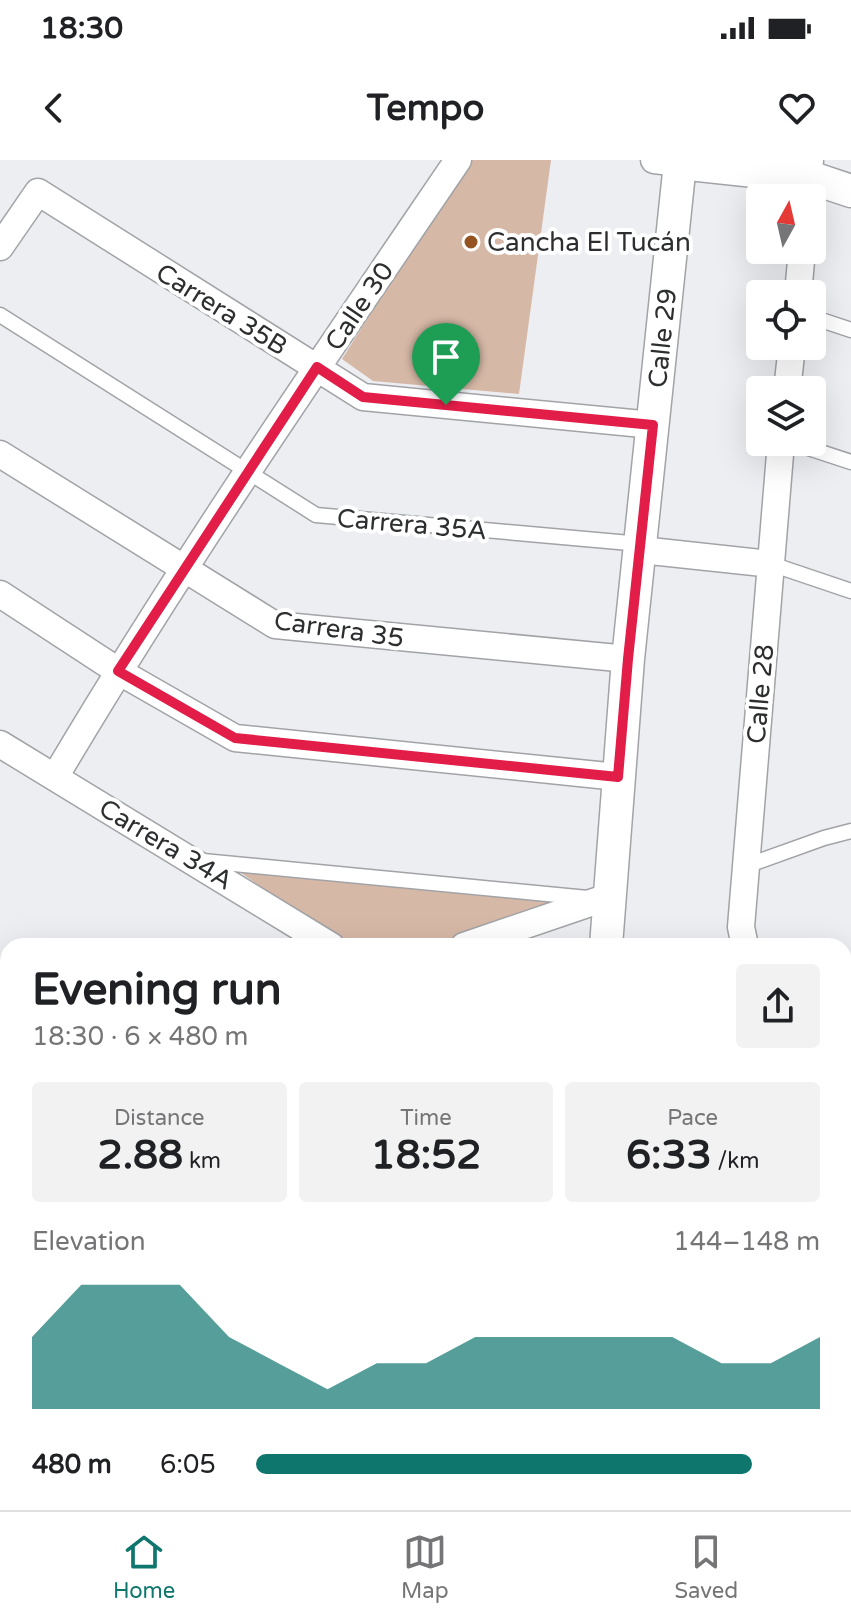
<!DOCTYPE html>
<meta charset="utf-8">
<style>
:root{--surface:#fff;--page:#f2f2f2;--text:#202124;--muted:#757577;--line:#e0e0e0;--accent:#0f766e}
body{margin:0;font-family:"Varela Round",sans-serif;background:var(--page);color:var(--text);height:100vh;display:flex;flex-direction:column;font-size:30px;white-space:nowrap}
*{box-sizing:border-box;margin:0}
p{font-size:26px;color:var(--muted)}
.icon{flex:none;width:44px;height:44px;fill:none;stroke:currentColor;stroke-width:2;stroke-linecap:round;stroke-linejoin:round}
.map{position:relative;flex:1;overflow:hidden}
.drawer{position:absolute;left:0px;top:778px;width:852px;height:572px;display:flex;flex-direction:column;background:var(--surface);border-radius:24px 24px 0 0;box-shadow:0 8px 32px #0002}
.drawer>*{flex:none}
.needle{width:52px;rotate:8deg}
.tools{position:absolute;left:746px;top:24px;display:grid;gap:16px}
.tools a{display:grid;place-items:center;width:80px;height:80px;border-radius:8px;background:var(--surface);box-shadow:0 8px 32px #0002;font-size:40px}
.pin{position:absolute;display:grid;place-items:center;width:68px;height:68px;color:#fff;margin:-82px -34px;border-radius:50% 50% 50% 0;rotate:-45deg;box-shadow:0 0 8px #0007}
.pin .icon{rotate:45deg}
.round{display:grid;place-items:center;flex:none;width:84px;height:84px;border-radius:8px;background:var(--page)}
.head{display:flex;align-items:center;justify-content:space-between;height:136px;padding:0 32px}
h1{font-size:44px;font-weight:700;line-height:60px}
.metrics{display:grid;grid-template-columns:repeat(3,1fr);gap:12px;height:136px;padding:8px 32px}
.metrics div{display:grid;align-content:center;border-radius:8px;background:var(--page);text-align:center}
.metrics b{font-size:40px;font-weight:700}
.metrics small{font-size:22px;font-weight:400}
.metrics p{font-size:22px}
.chart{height:224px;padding:16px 32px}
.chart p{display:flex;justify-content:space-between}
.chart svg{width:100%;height:144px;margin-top:8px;fill:var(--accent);opacity:.7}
ul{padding:0 32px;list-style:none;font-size:26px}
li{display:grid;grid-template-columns:128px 96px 1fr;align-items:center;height:60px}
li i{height:20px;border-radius:10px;background:var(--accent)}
.status{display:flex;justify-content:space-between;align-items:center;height:56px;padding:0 40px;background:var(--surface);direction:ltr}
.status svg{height:22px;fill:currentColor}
header{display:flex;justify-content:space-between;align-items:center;height:104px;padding:0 32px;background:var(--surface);font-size:36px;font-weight:700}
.tab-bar{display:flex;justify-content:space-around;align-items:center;height:112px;border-top:2px solid var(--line);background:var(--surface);font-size:22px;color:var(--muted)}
.tab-bar a{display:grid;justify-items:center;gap:4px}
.tab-bar .current{color:var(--accent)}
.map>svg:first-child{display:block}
.green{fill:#d6b8a6}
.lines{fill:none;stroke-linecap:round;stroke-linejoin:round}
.service-casing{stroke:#a2a3a7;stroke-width:17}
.minor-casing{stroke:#a2a3a7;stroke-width:29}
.tertiary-casing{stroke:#a2a3a7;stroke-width:35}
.service{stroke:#fff;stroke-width:14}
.minor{stroke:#fff;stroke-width:26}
.tertiary{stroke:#fff;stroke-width:32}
.route-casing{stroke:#fff;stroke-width:16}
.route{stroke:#e11d48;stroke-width:10}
.poi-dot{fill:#955322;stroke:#fff;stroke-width:3}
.labels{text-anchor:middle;stroke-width:8;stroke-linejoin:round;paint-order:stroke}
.poi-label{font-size:26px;fill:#2d2e2f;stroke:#fff;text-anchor:start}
.street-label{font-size:26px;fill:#2d2e2f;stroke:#fff}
</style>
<div class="status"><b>18:30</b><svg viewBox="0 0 49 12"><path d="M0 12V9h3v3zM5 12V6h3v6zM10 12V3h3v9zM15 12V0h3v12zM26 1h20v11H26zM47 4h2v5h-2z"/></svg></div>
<header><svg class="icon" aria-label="back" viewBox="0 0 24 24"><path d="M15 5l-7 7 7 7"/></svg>Tempo<svg class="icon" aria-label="heart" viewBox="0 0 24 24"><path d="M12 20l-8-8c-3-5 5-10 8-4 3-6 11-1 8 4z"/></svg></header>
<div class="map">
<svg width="851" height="1350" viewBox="0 0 851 1350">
<rect width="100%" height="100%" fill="#edeef2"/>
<g class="green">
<polygon points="468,0 551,0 519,234 373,221 342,199"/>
<polygon points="237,710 570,740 569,745 446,786 345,786"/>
</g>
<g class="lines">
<defs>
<g id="service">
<polyline points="0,155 316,355 641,384"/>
<polyline points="812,157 851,170"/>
<polyline points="790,282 851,302"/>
<polyline points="771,404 851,431"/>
<polyline points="203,701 588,738"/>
<polyline points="746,706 824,678 851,671"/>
<polyline points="844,1239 851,1241"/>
</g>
<g id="minor">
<polyline points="654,0 680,3 681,0"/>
<polyline points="807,38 810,0"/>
<polyline points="0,87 38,32 363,237 653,265"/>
<polyline points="798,134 802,90"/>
<polyline points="787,230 792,186"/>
<polyline points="0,294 275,465 628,499"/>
<polyline points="641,390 771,404"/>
<polyline points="0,434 118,511 235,578 618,617"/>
<polyline points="0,584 331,786"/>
<path d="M55,617C180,406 320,203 458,0"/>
<polyline points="464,786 608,737"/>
<polyline points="745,786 741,767 781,282"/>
<polyline points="844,814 851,813"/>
<polyline points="844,943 851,946"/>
<polyline points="844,1081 851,1083"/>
<polyline points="844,1322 849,1350"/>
<polyline points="440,1342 441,1350"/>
</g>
<g id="tertiary">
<polyline points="606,786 628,499 680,3 809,17 851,31"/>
<polyline points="708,1342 709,1350"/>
</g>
</defs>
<use href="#service" class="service-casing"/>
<use href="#minor" class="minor-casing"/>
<use href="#tertiary" class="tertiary-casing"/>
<use href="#service" class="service"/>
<use href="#minor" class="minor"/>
<use href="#tertiary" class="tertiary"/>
</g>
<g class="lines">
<defs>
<polygon id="route" points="317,207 363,237 653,265 628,499 618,617 235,578 118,511"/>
</defs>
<use href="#route" class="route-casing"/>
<use href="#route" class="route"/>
</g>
<circle class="poi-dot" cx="471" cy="82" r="8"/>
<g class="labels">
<g class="poi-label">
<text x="487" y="91">Cancha El Tucán</text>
</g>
<g class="street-label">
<text transform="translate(359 146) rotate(-56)" y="9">Calle 30</text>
<text transform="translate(222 149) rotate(32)" y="9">Carrera 35B</text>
<text transform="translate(662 178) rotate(-84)" y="9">Calle 29</text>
<text transform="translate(412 364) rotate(5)" y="9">Carrera 35A</text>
<text transform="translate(339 469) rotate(8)" y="9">Carrera 35</text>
<text transform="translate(760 534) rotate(-85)" y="9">Calle 28</text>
<text transform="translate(166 684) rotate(31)" y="9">Carrera 34A</text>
</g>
</g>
</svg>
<div class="tools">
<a><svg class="needle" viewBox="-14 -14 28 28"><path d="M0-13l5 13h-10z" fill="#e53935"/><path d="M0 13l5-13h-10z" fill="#757577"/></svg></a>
<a><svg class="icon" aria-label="locate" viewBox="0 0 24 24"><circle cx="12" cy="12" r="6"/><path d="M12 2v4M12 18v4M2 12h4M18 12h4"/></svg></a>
<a><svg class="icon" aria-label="layers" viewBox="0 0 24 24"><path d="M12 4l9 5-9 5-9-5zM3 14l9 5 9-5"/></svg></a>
</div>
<div class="pin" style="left:446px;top:245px;background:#1e9e55"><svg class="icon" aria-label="arrive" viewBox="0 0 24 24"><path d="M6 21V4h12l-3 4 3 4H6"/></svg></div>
<section class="drawer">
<div class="head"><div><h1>Evening run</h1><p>18:30 · 6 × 480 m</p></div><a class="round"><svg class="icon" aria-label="share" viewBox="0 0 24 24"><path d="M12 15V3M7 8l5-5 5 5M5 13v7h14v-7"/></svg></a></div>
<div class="metrics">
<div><p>Distance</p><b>2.88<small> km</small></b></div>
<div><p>Time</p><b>18:52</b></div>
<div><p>Pace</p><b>6:33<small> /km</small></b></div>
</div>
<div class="chart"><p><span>Elevation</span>144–148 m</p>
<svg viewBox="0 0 160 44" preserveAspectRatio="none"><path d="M0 44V22L10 6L20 6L30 6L40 22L50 30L60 38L70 30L80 30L90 22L100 22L110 22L120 22L130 22L140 30L150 30L160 22V44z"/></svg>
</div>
<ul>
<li><b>480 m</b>6:05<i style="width:88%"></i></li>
</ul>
</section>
</div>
<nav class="tab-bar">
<a class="current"><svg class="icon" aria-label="home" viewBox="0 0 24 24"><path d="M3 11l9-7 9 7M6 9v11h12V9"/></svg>Home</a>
<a><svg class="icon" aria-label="map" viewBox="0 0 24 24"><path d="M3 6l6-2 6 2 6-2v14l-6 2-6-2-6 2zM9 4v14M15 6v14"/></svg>Map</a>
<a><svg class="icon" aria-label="saved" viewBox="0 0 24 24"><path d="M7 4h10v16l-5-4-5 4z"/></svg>Saved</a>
</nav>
